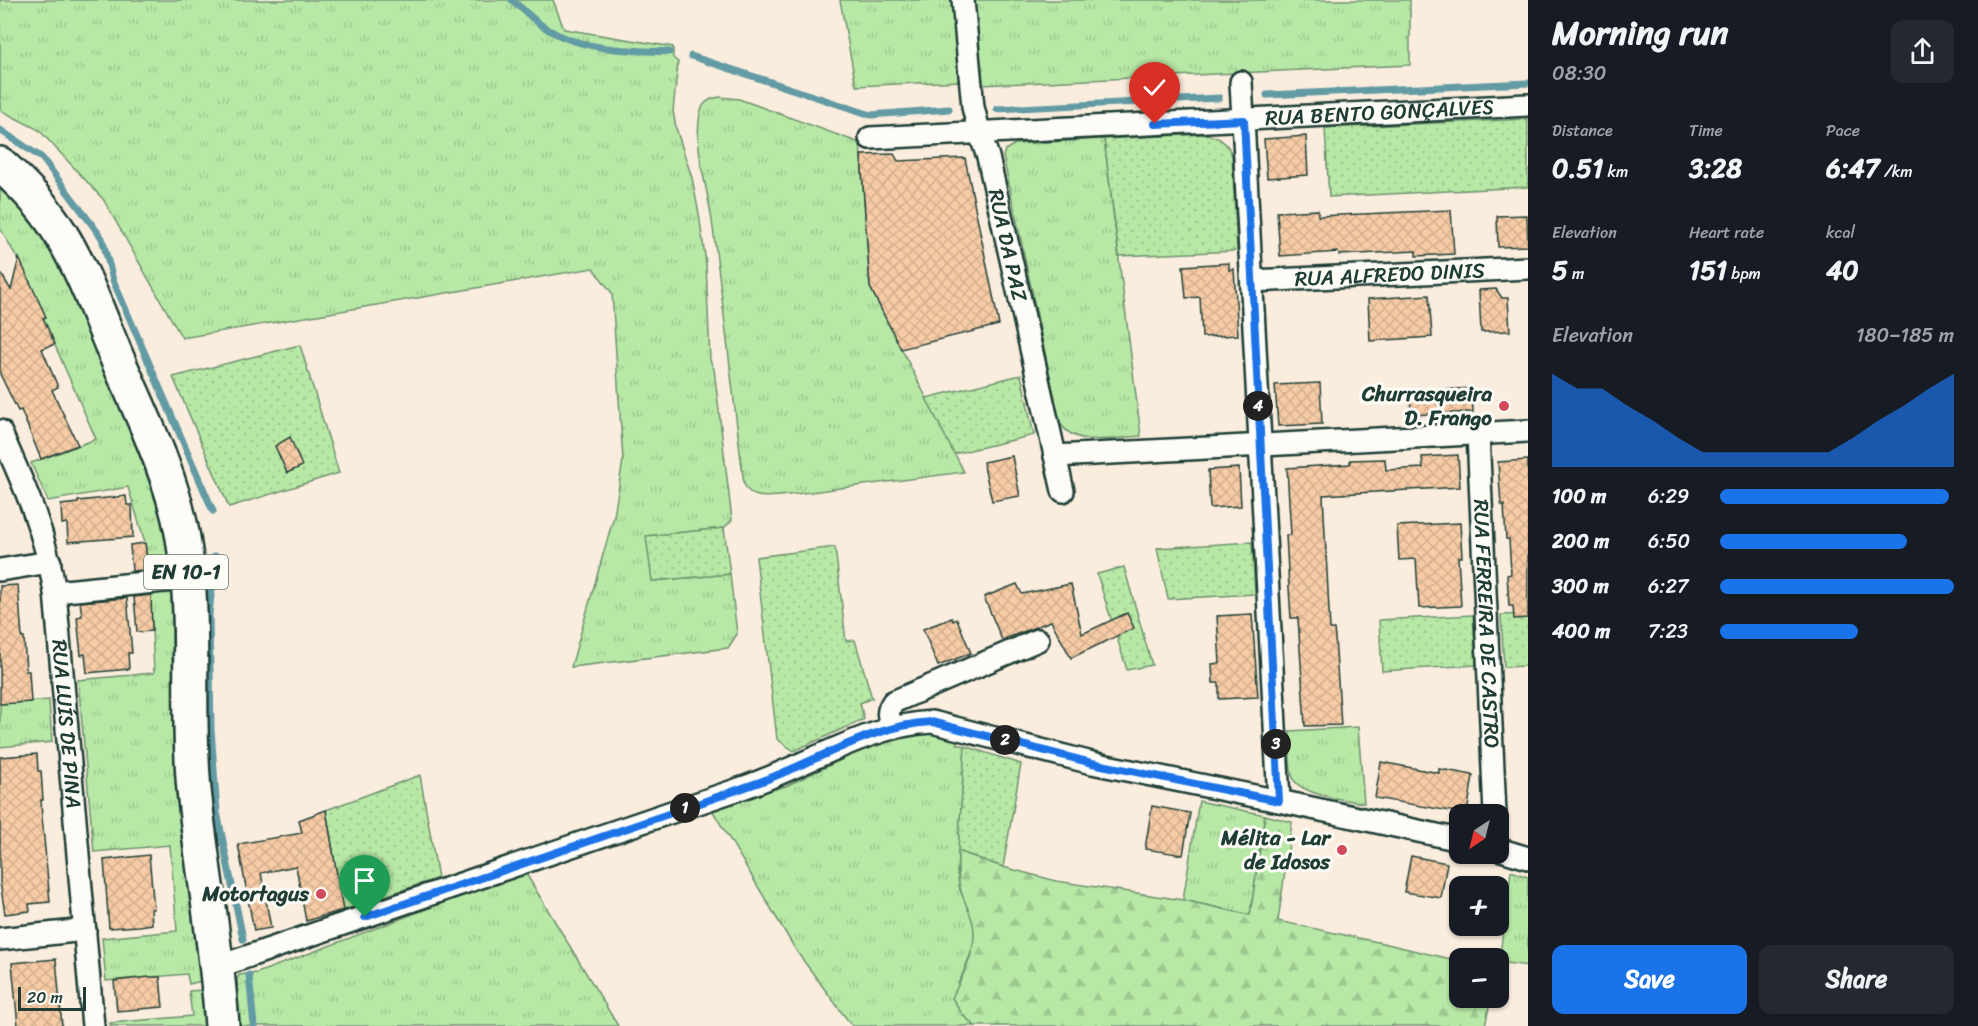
<!DOCTYPE html>
<meta charset="utf-8">
<style>
:root{--surface:#171b24;--page:#242831;--text:#f1f3f6;--muted:#9ea1a6;--accent:#1a73e8}
body{margin:0;font-family:Sriracha,sans-serif;background:var(--page);color:var(--text);height:100vh;display:flex;flex-direction:column;font-size:22px;white-space:nowrap}
*{box-sizing:border-box;margin:0}
p{font-size:20px;color:var(--muted)}
.icon{flex:none;width:33px;height:33px;fill:none;stroke:currentColor;stroke-width:2;stroke-linecap:round;stroke-linejoin:round}
.map{position:relative;flex:1;overflow:hidden}
.panel{display:flex;flex-direction:column;background:var(--surface);width:450px}
.panel>*{flex:none}
.needle{width:39px;rotate:215deg}
.controls{position:absolute;left:1449px;top:804px;display:grid;gap:12px}
.controls a{display:grid;place-items:center;width:60px;height:60px;border-radius:12px;background:var(--surface);box-shadow:0 2px 4px #0004;font-size:30px}
.scale{position:absolute;left:18px;bottom:15px;width:68px;box-sizing:border-box;padding-left:6px;border:3px solid #1f3d34;border-top:0;font-size:16px;line-height:21px;white-space:nowrap;color:#1f3d34;-webkit-text-stroke:4px #fdfcf7;paint-order:stroke}
.pin{position:absolute;display:grid;place-items:center;width:51px;height:51px;color:#fff;margin:-62px -26px;border-radius:50% 50% 50% 0;rotate:-45deg;box-shadow:0 0 6px #0007}
.pin .icon{rotate:45deg}
.km{position:absolute;width:30px;height:30px;margin:-15px;border-radius:50%;background:#222;color:#fff;font-size:16px;line-height:30px;text-align:center}
.round{display:grid;place-items:center;flex:none;width:63px;height:63px;border-radius:12px;background:var(--page)}
.overview{display:flex;align-items:center;justify-content:space-between;height:102px;padding:0 24px}
h1{font-size:33px;font-weight:700;line-height:45px}
.figures{display:grid;grid-template-columns:repeat(3,1fr);gap:9px;height:102px;padding:6px 24px}
.figures div{display:grid;align-content:center}
.figures b{font-size:26px;font-weight:700}
.figures small{font-size:16px;font-weight:400}
.figures p{font-size:16px}
.chart{height:168px;padding:12px 24px}
.chart p{display:flex;justify-content:space-between}
.chart svg{width:100%;height:108px;margin-top:6px;fill:var(--accent);opacity:.7}
.primary-button{display:flex;gap:12px;margin-top:auto;padding:12px 24px}
.primary-button a{flex:1;height:69px;border-radius:12px;background:var(--accent);color:#fff;font-size:24px;font-weight:700;line-height:69px;text-align:center}
.primary-button a+a{background:var(--page);color:var(--text)}
ul{padding:0 24px;list-style:none;font-size:20px}
li{display:grid;grid-template-columns:96px 72px 1fr;align-items:center;height:45px}
li i{height:15px;border-radius:8px;background:var(--accent)}
main{display:flex;flex:1;min-height:0}
.map>svg:first-child{display:block}
.grass{fill:url(#grass-tufts);stroke:#6c926d;stroke-width:1.5}
.forest{fill:url(#forest-firs);stroke:#6c926d;stroke-width:1.5}
.garden{fill:url(#garden-dots);stroke:#6c926d;stroke-width:1.5}
.lines{fill:none;stroke-linecap:round;stroke-linejoin:round}
.stream{stroke:#629ba4;stroke-width:7}
.building{fill:url(#building-cross-hatch);stroke:#1f3d34;stroke-width:1.5}
.street-casing{stroke:#1f3d34;stroke-width:26}
.primary-casing{stroke:#1f3d34;stroke-width:38}
.street{stroke:#fdfcf7;stroke-width:21}
.primary{stroke:#fdfcf7;stroke-width:33}
.route-casing{stroke:#fff;stroke-width:12}
.route{stroke:#1a73e8;stroke-width:8}
.poi-dot{fill:#d1495b;stroke:#fdfcf7;stroke-width:2}
.labels{text-anchor:middle;stroke-width:6;stroke-linejoin:round;paint-order:stroke}
.shield{fill:#fdfcf7;stroke:#62766e;stroke-width:1.5}
.shield-label{font-size:20px;font-weight:bold;fill:#1f3d34}
.street-label{font-size:21px;fill:#1f3d34;stroke:#fdfcf7}
.poi-label{font-size:21px;font-weight:bold;fill:#1f3d34;stroke:#fdfcf7;text-anchor:end}
</style>
<main>
<div class="map">
<svg width="1528" height="1026" viewBox="0 0 1528 1026">
<defs>
<pattern id="grass-tufts" width="24" height="20" patternUnits="userSpaceOnUse" patternTransform="scale(1.5)"><rect width="24" height="20" fill="#b8e8a6"/><path d="M3 7l-1-3M5 7V3M7 7l1-3M15 17l-1-3M17 17v-4M19 17l1-3" fill="none" stroke="#9ec890"/></pattern>
<pattern id="forest-firs" width="22" height="20" patternUnits="userSpaceOnUse" patternTransform="scale(1.5)"><rect width="22" height="20" fill="#b8e8a6"/><path d="M5 1l3.5 6h-7zM16 11l3.5 6h-7z" fill="#9ec890"/></pattern>
<pattern id="garden-dots" width="8" height="8" patternUnits="userSpaceOnUse" patternTransform="scale(1.5)"><rect width="8" height="8" fill="#b8e8a6"/><path d="M2 2h.1M6 6h.1" fill="none" stroke="#9ec890" stroke-width="1.8" stroke-linecap="round"/></pattern>
<pattern id="building-cross-hatch" width="8" height="8" patternUnits="userSpaceOnUse" patternTransform="scale(1.5)"><rect width="8" height="8" fill="#f6cba5"/><path d="M0 0l8 8M0 8l8-8" fill="none" stroke="#d2af8f"/></pattern>
</defs>
<rect width="100%" height="100%" fill="#fbedde"/>
<filter id="ink" filterUnits="userSpaceOnUse"><feTurbulence type="fractalNoise" baseFrequency=".0167" numOctaves="2"/><feDisplacementMap in="SourceGraphic" scale="12" xChannelSelector="R" yChannelSelector="G"/><feConvolveMatrix kernelMatrix="1 2 1 2 8 2 1 2 1" color-interpolation-filters="sRGB"/></filter>
<g filter="url(#ink)">
<g class="grass">
<polygon points="0,0 553,0 564,29 673,47 673,58 678,62 673,111 676,128 692,178 699,214 706,263 710,360 714,369 732,520 724,528 647,536 653,581 730,574 737,634 728,648 571,667 614,516 623,460 612,293 593,268 182,338 103,199 39,130 0,110"/>
<polygon points="840,0 952,0 960,81 856,86"/>
<polygon points="971,0 1410,0 1410,65 981,85"/>
<path d="M720,97L739,99L860,143L870,287L964,472L780,496C766,497 751,500 744,484C733,396 724,308 712,221C708,190 695,152 699,121C700,106 705,99 720,97Z"/>
<path d="M1104,139L1141,436C1115,437 1076,449 1060,423L1003,156L1005,150L1015,144Z"/>
<path d="M0,186C57,234 83,318 111,385C136,447 165,509 171,576L174,764L202,981L189,984L187,974L106,981L102,938L177,931L170,845L94,852L78,680L154,673L150,586L145,542L128,487L48,501L31,463L96,439L43,318L45,317L24,270L0,228Z"/>
<polygon points="49,700 52,742 0,747 0,704"/>
<path d="M1358,727L1364,803C1347,800 1299,795 1293,778C1288,765 1290,745 1290,731Z"/>
<polygon points="926,731 957,740 957,744 965,746 957,873 960,890 971,912 975,930 973,948 953,998 962,1014 975,1026 852,1026 797,952 711,808 786,786 876,743"/>
<polygon points="1199,801 1265,815 1250,915 1183,900"/>
<polygon points="1511,871 1528,877 1528,966 1499,962"/>
<polygon points="525,872 618,1026 240,1026 237,980 239,975 257,973"/>
<polygon points="203,990 207,1026 110,1026 110,1023 192,1016 189,991"/>
</g>
<path class="forest" d="M1265,815L1292,822L1278,921L1387,944L1459,961L1460,998H1491L1485,1026H975L962,1014L952,998C961,978 975,955 974,932C974,916 964,904 960,888C957,876 958,864 958,851L1003,867L1056,881L1183,900L1250,915Z"/>
<g class="garden">
<polygon points="1528,119 1528,187 1329,197 1325,128"/>
<path d="M1205,134C1219,137 1228,142 1232,156L1237,251L1119,256L1104,139Z"/>
<polygon points="300,345 339,473 229,507 173,377"/>
<polygon points="1021,375 1034,435 954,454 926,398"/>
<polygon points="724,528 730,574 652,581 646,536"/>
<polygon points="1252,542 1255,594 1168,599 1157,548"/>
<polygon points="835,547 846,641 855,640 872,698 860,703 864,719 794,751 777,739 756,557"/>
<polygon points="1124,567 1152,665 1127,670 1097,574"/>
<polygon points="1528,614 1528,666 1504,667 1501,615"/>
<polygon points="1473,615 1476,665 1382,671 1379,620"/>
<polygon points="965,746 1021,764 1003,867 958,851"/>
<polygon points="420,775 438,878 343,910 326,810"/>
</g>
<g class="lines">
<g class="stream">
<path d="M512,0C524,10 536,23 549,30C584,51 629,50 669,52"/>
<polyline points="691,56 871,115 949,109"/>
<polyline points="1267,95 1528,83"/>
<polyline points="997,109 1219,98"/>
<polyline points="0,130 42,158 102,238 113,280 213,511"/>
<polyline points="215,556 209,615 211,729 217,812 243,939"/>
<polyline points="249,975 254,1026"/>
</g>
</g>
<g class="building">
<polygon points="1306,136 1308,175 1267,178 1264,139"/>
<polygon points="894,154 898,161 965,158 999,325 901,349 870,287 861,155"/>
<polygon points="1318,210 1318,216 1451,210 1454,254 1416,256 1416,251 1339,255 1338,252 1280,256 1277,212"/>
<polygon points="1527,215 1528,246 1498,247 1497,216"/>
<polygon points="19,258 46,317 43,318 55,344 42,349 58,387 52,390 78,445 41,459 21,410 18,411 0,374 0,272 11,290"/>
<polygon points="1229,263 1229,270 1234,269 1238,335 1202,337 1200,297 1186,298 1183,266"/>
<polygon points="1496,289 1502,298 1508,298 1510,331 1481,332 1479,290"/>
<polygon points="1429,295 1432,337 1370,341 1368,299"/>
<polygon points="1320,383 1322,424 1278,426 1275,385"/>
<polygon points="1472,388 1473,412 1411,415 1410,392"/>
<polygon points="290,437 302,466 287,473 275,446"/>
<polygon points="1458,455 1460,487 1323,495 1330,629 1334,629 1335,638 1341,725 1305,726 1298,618 1291,618 1289,588 1286,535 1291,535 1287,468 1350,464 1350,460 1385,459 1386,470 1423,468 1422,457"/>
<polygon points="1012,456 1020,496 992,501 983,462"/>
<polygon points="1528,460 1528,618 1514,619 1513,606 1509,606 1507,575 1511,574 1509,539 1506,539 1504,505 1501,505 1498,462"/>
<polygon points="1239,468 1241,506 1210,508 1208,470"/>
<polygon points="126,496 127,505 132,505 133,537 68,542 67,523 62,524 61,505 78,503 78,501"/>
<polygon points="1460,523 1462,557 1458,557 1461,606 1419,608 1416,559 1399,560 1397,526"/>
<polygon points="145,543 148,570 132,571 130,545"/>
<polygon points="1017,584 1022,594 1071,584 1082,634 1127,613 1134,628 1071,658 1051,621 1002,640 984,597"/>
<polygon points="18,585 22,638 24,638 26,671 29,671 31,702 0,704 0,586"/>
<polygon points="151,595 152,631 137,632 134,597"/>
<polygon points="127,598 132,653 128,653 129,669 87,673 85,654 81,655 77,617 82,616 80,602"/>
<polygon points="1252,614 1258,697 1219,699 1219,683 1213,683 1212,664 1220,663 1217,616"/>
<polygon points="952,618 953,621 957,619 971,653 938,666 923,629"/>
<polygon points="37,754 38,771 41,771 43,800 41,800 42,817 50,902 29,904 30,911 5,914 0,882 0,757"/>
<polygon points="1381,762 1439,773 1439,769 1473,775 1467,814 1375,798"/>
<polygon points="1152,806 1190,813 1183,855 1145,849"/>
<polygon points="326,810 343,910 306,921 296,866 261,873 271,928 254,931 238,844 302,833 299,820"/>
<polygon points="149,855 154,909 151,909 152,924 139,926 109,928 104,860"/>
<polygon points="1411,856 1447,863 1441,898 1404,892"/>
<polygon points="56,959 62,1026 18,1026 12,963"/>
<polygon points="150,977 160,977 163,1007 117,1011 114,981"/>
</g>
<g class="lines">
<defs>
<g id="street">
<path id="s1" d="M963,0L973,107L979,131L988,157L1063,491"/>
<polyline points="1241,82 1279,801"/>
<path id="s2" d="M870,138L1528,105"/>
<path id="s3" d="M1252,281L1528,268"/>
<path id="s4" d="M0,431C25,487 45,531 55,592L93,1026"/>
<path id="s5" d="M1478,434L1495,814"/>
<polyline points="1055,456 1528,431"/>
<polyline points="0,570 50,562"/>
<polyline points="55,592 174,580"/>
<path d="M893,727C888,717 886,712 893,702L1038,640"/>
<polyline points="1498,849 1528,858"/>
<polyline points="0,939 85,930"/>
<path d="M217,967C393,908 569,848 745,787C806,766 868,725 932,722L1092,763L1279,801L1460,840"/>
</g>
<path id="primary" d="M0,164C23,185 44,206 60,233C84,271 99,316 117,358C142,416 172,475 183,538C197,621 186,706 194,790C202,869 217,947 222,1026"/>
</defs>
<use href="#street" class="street-casing"/>
<use href="#primary" class="primary-casing"/>
<use href="#street" class="street"/>
<use href="#primary" class="primary"/>
</g>
</g>
<g class="lines" filter="url(#ink)">
<defs>
<path id="route" d="M365,917C496,873 627,829 757,783C815,763 870,725 932,722L1092,763L1279,801L1244,120L1155,124"/>
</defs>
<use href="#route" class="route-casing"/>
<use href="#route" class="route"/>
</g>
<g class="poi-dot">
<circle cx="1504" cy="406" r="6"/>
<circle cx="1342" cy="850" r="6"/>
<circle cx="321" cy="894" r="6"/>
</g>
<g class="labels">
<rect class="shield" x="144" y="555" width="84" height="34" rx="4.5"/>
<g class="shield-label">
<text x="186" y="579">EN 10-1</text>
</g>
<g class="street-label">
<text dy="7" stroke="none"><textPath href="#s2" startOffset="510">RUA BENTO GONÇALVES</textPath></text>
<text dy="7" stroke="none"><textPath href="#s1" startOffset="250">RUA DA PAZ</textPath></text>
<text dy="7" stroke="none"><textPath href="#s3" startOffset="138">RUA ALFREDO DINIS</textPath></text>
<text dy="7" stroke="none"><textPath href="#s5" startOffset="190">RUA FERREIRA DE CASTRO</textPath></text>
<text dy="7" stroke="none"><textPath href="#s4" startOffset="303">RUA LUÍS DE PINA</textPath></text>
</g>
<g class="poi-label">
<text x="1492" y="401">Churrasqueira<tspan x="1492" dy="24">D. Frango</tspan></text>
<text x="1330" y="845">Mélita - Lar<tspan x="1330" dy="24">de Idosos</tspan></text>
<text x="309" y="901">Motortagus</text>
</g>
</g>
</svg>
<div class="controls">
<a><svg class="needle" viewBox="-14 -14 28 28"><path d="M0-13l5 13h-10z" fill="#e53935"/><path d="M0 13l5-13h-10z" fill="#9ea1a6"/></svg></a>
<a>+</a>
<a>−</a>
</div>
<div class="scale">20 m</div>
<div class="pin" style="left:365px;top:917px;background:#1e9e55"><svg class="icon" aria-label="arrive" viewBox="0 0 24 24"><path d="M6 21V4h12l-3 4 3 4H6"/></svg></div>
<div class="pin" style="left:1155px;top:124px;background:#d93025"><svg class="icon" aria-label="check" viewBox="0 0 24 24"><path d="M5 12l5 5 9-10"/></svg></div>
<b class="km" style="left:685px;top:808px">1</b>
<b class="km" style="left:1005px;top:740px">2</b>
<b class="km" style="left:1276px;top:744px">3</b>
<b class="km" style="left:1258px;top:406px">4</b>
</div>
<section class="panel">
<div class="overview"><div><h1>Morning run</h1><p>08:30</p></div><a class="round"><svg class="icon" aria-label="share" viewBox="0 0 24 24"><path d="M12 15V3M7 8l5-5 5 5M5 13v7h14v-7"/></svg></a></div>
<div class="figures">
<div><p>Distance</p><b>0.51<small> km</small></b></div>
<div><p>Time</p><b>3:28</b></div>
<div><p>Pace</p><b>6:47<small> /km</small></b></div>
</div>
<div class="figures">
<div><p>Elevation</p><b>5<small> m</small></b></div>
<div><p>Heart rate</p><b>151<small> bpm</small></b></div>
<div><p>kcal</p><b>40</b></div>
</div>
<div class="chart"><p><span>Elevation</span>180–185 m</p>
<svg viewBox="0 0 160 44" preserveAspectRatio="none"><path d="M0 44V6L10 12L20 12L30 19L40 25L50 32L60 38L70 38L80 38L90 38L100 38L110 38L120 32L130 25L140 19L150 12L160 6V44z"/></svg>
</div>
<ul>
<li><b>100 m</b>6:29<i style="width:98%"></i></li>
<li><b>200 m</b>6:50<i style="width:80%"></i></li>
<li><b>300 m</b>6:27<i style="width:100%"></i></li>
<li><b>400 m</b>7:23<i style="width:59%"></i></li>
</ul>
<div class="primary-button"><a>Save</a><a>Share</a></div>
</section>
</main>
